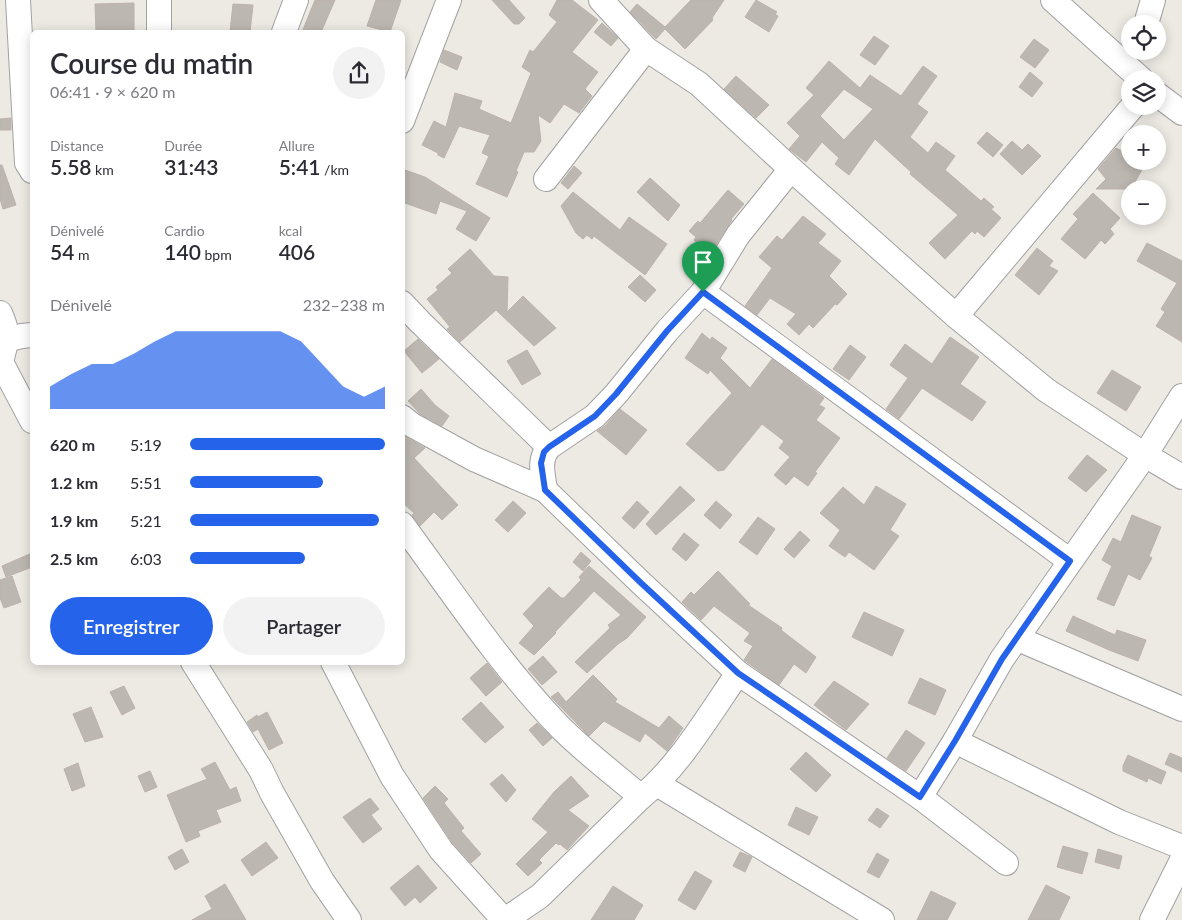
<!DOCTYPE html>
<html lang="fr">
<meta charset="utf-8">
<style>
:root{--surface:#fff;--page:#f2f2f3;--text:#2b2b33;--muted:#7c7c81;--accent:#2563eb}
body{margin:0;font-family:Lato,sans-serif;background:var(--page);color:var(--text);height:100vh;display:flex;flex-direction:column;font-size:19px;white-space:nowrap}
*{box-sizing:border-box;margin:0}
p{font-size:16px;color:var(--muted)}
.icon{flex:none;width:28px;height:28px;fill:none;stroke:currentColor;stroke-width:2;stroke-linecap:round;stroke-linejoin:round}
.map{position:relative;flex:1;overflow:hidden}
.side{position:absolute;left:30px;top:30px;width:375px;height:635px;display:flex;flex-direction:column;background:var(--surface);border-radius:8px;box-shadow:0 2px 12px #0003}
.side>*{flex:none}
.controls{position:absolute;left:1121px;top:15px;display:grid;gap:10px}
.controls a{display:grid;place-items:center;width:45px;height:45px;border-radius:50%;background:var(--surface);box-shadow:0 2px 12px #0003;font-size:25px}
.pin{position:absolute;display:grid;place-items:center;width:42px;height:42px;color:#fff;margin:-51px -21px;border-radius:50% 50% 50% 0;rotate:-45deg;box-shadow:0 0 5px #0007}
.pin .icon{rotate:45deg}
.round{display:grid;place-items:center;flex:none;width:52px;height:52px;border-radius:26px;background:var(--page)}
.overview{display:flex;align-items:center;justify-content:space-between;height:85px;padding:0 20px}
h1{font-size:28px;font-weight:600;line-height:38px}
.stats{display:grid;grid-template-columns:repeat(3,1fr);gap:8px;height:85px;padding:5px 20px}
.stats div{display:grid;align-content:center}
.stats b{font-size:21px;font-weight:600}
.stats small{font-size:14px;font-weight:400}
.stats p{font-size:14px}
.chart{height:140px;padding:10px 20px}
.chart p{display:flex;justify-content:space-between}
.chart svg{width:100%;height:90px;margin-top:5px;fill:var(--accent);opacity:.7}
.action{display:flex;gap:10px;margin-top:auto;padding:10px 20px}
.action a{flex:1;height:58px;border-radius:30px;background:var(--accent);color:#fff;font-size:20px;font-weight:600;line-height:58px;text-align:center}
.action a+a{background:var(--page);color:var(--text)}
ul{padding:0 20px;list-style:none;font-size:16px}
li{display:grid;grid-template-columns:80px 60px 1fr;align-items:center;height:38px}
li i{height:12px;border-radius:6px;background:var(--accent)}
.map>svg:first-child{display:block}
.building{fill:#bdb7b2;stroke:#bdb2a9;fill-rule:evenodd}
.lines{fill:none;stroke-linecap:round;stroke-linejoin:round}
.minor-casing{stroke:#a1a1a1;stroke-width:26}
.minor{stroke:#fff;stroke-width:24}
.route-casing{stroke:#fff;stroke-width:10}
.route{stroke:#2563eb;stroke-width:6}
</style>
<div class="map">
<svg width="1182" height="920" viewBox="0 0 1182 920">
<rect width="100%" height="100%" fill="#edeae4"/>
<g class="building">
<polygon points="315,0 335,0 321,32 302,32"/>
<polygon points="376,0 401,0 390,32 367,26"/>
<polygon points="492,0 509,0 525,18 519,24 514,24"/>
<polygon points="557,0 572,0 598,20 572,52 598,72 585,89 592,96 579,113 564,104 550,123 538,115 541,141 534,152 524,152 516,171 518,172 507,197 476,184 489,156 482,153 490,135 459,126 444,158 438,155 438,153 422,145 434,121 446,127 455,93 482,101 479,109 511,123 531,73 522,67 530,50 533,52 557,22 549,15"/>
<polygon points="691,0 724,0 712,18 713,20 685,49 665,29 656,39 655,38 630,12 637,4 665,27"/>
<polygon points="756,0 777,12 775,14 778,16 769,32 745,17"/>
<polygon points="134,3 134,31 126,31 126,32 96,32 95,4"/>
<polygon points="233,4 253,5 250,32 230,32"/>
<polygon points="602,23 618,38 611,46 594,32"/>
<polygon points="874,36 889,46 875,65 860,55"/>
<polygon points="1034,39 1049,50 1035,68 1020,57"/>
<polygon points="444,50 462,57 457,70 440,62"/>
<path d="M829,61L860,88L870,75L901,96L923,66L937,76L917,104L928,112L910,137L928,153L936,142L955,156L945,170L981,201L984,198L994,207L991,209L1001,218L984,237L977,231L975,234L972,231L945,259L929,243L958,215L910,174L911,172L875,139L849,175L835,164L839,158L822,142L806,162L789,149L800,136L787,123L814,95L806,88ZM844,89L873,109L844,140L820,116Z"/>
<polygon points="1030,72 1043,83 1032,97 1019,87"/>
<polygon points="736,76 769,105 756,118 724,89"/>
<polygon points="11,118 11,130 0,130 0,119"/>
<polygon points="987,132 1003,145 993,157 977,143"/>
<polygon points="1012,141 1022,150 1028,144 1041,156 1022,175 1000,154"/>
<polygon points="1116,148 1124,152 1130,152 1130,161 1147,161 1131,189 1096,189 1106,179 1098,169"/>
<polygon points="0,165 2,165 16,205 3,209 0,199"/>
<polygon points="574,166 582,173 568,189 561,183"/>
<polygon points="402,169 425,177 490,218 476,241 456,229 467,211 440,201 436,214 402,202"/>
<polygon points="650,178 680,205 668,221 637,192"/>
<polygon points="728,190 744,204 731,219 732,220 702,266 692,258 701,246 694,240 696,237 689,231 698,221 700,223"/>
<polygon points="573,192 620,230 629,217 667,244 645,275 594,236 592,239 587,235 583,239 576,233 561,206"/>
<polygon points="1093,193 1120,218 1110,229 1114,234 1105,244 1101,240 1085,259 1061,239 1078,219 1073,214"/>
<polygon points="803,216 826,234 818,243 841,261 829,276 847,294 837,305 835,304 813,328 809,324 799,335 787,324 796,314 770,298 757,315 745,306 772,268 759,257 777,236 782,240"/>
<polygon points="1147,243 1182,261 1182,342 1156,326 1165,312 1161,309 1177,283 1137,261"/>
<polygon points="1037,248 1053,261 1049,266 1058,271 1039,295 1015,275"/>
<polygon points="470,249 494,276 508,277 507,312 523,296 556,328 534,346 496,310 460,342 447,329 450,327 427,299 438,290 436,287 452,273 448,269"/>
<polygon points="640,275 656,290 645,302 628,287"/>
<polygon points="702,333 710,340 712,337 727,348 720,358 750,388 772,359 824,398 819,405 825,408 816,420 840,438 815,472 817,473 808,486 794,476 786,485 774,475 790,457 779,448 784,441 762,424 724,470 718,471 686,444 732,393 710,370 708,374 685,358"/>
<polygon points="950,337 979,357 960,384 986,402 972,421 922,388 899,419 886,409 908,378 890,365 905,344 932,364"/>
<polygon points="418,339 439,359 422,373 404,351"/>
<polygon points="850,345 866,357 849,380 833,369"/>
<polygon points="527,350 541,374 522,385 507,361"/>
<polygon points="1112,370 1141,387 1126,411 1097,393"/>
<polygon points="421,389 435,405 449,416 442,426 420,414 408,401"/>
<polygon points="620,409 647,430 626,455 597,431 605,426"/>
<polygon points="402,435 425,448 414,458 458,505 442,520 434,512 420,526 412,515 414,513 402,502"/>
<polygon points="1087,455 1107,470 1086,492 1068,478"/>
<polygon points="680,486 695,500 656,535 646,524"/>
<polygon points="876,486 906,504 890,530 899,536 874,570 849,552 845,557 829,546 840,530 820,513 843,487 864,505"/>
<polygon points="513,501 526,513 508,532 495,520"/>
<polygon points="637,501 649,512 634,529 622,518"/>
<polygon points="716,501 732,515 720,529 704,515"/>
<polygon points="1132,515 1161,527 1149,556 1152,558 1140,580 1128,574 1114,606 1097,599 1112,566 1102,560 1113,538 1121,542"/>
<polygon points="758,517 775,529 757,555 739,542"/>
<polygon points="800,531 810,540 794,558 784,549"/>
<polygon points="684,533 699,545 686,561 672,549"/>
<polygon points="581,552 591,561 583,571 573,562"/>
<polygon points="32,553 32,567 6,577 2,566"/>
<polygon points="589,566 646,617 627,638 618,644 587,673 575,662 610,628 608,625 621,615 594,591 555,632 556,633 534,655 519,643 534,626 523,614 549,587 561,598 564,598 581,580 579,577"/>
<polygon points="718,571 750,604 748,605 782,628 781,630 816,657 806,673 794,664 779,685 744,660 753,646 744,641 750,633 714,606 701,620 682,602 691,592 694,595"/>
<polygon points="12,576 21,602 4,608 0,598 0,580"/>
<polygon points="864,612 904,630 892,656 852,637"/>
<polygon points="1073,616 1115,635 1117,630 1146,640 1138,661 1109,650 1066,631"/>
<polygon points="543,656 557,672 542,685 528,669"/>
<polygon points="487,663 502,682 486,696 470,678"/>
<polygon points="593,675 617,699 615,702 659,728 669,716 683,728 667,751 645,733 640,742 604,721 589,736 551,697 558,692 566,702"/>
<polygon points="920,678 946,690 935,715 908,703"/>
<polygon points="834,681 869,704 846,730 814,705"/>
<polygon points="124,686 135,708 122,715 110,692"/>
<polygon points="481,702 504,727 485,743 462,719"/>
<polygon points="91,707 103,737 85,742 73,714"/>
<polygon points="267,712 283,743 269,750 258,729 253,732 247,722 257,715 258,717"/>
<polygon points="537,723 552,738 543,746 529,730"/>
<polygon points="906,730 925,743 906,771 887,758"/>
<polygon points="806,752 831,775 816,792 790,769"/>
<polygon points="1170,753 1182,758 1182,772 1165,764"/>
<polygon points="1128,755 1166,772 1161,784 1148,778 1147,782 1123,771 1123,766"/>
<polygon points="215,762 230,790 236,787 241,801 216,810 221,822 198,831 200,836 186,842 167,795 207,779 201,769"/>
<polygon points="78,763 85,786 72,791 64,769"/>
<polygon points="150,771 157,787 145,792 138,776"/>
<polygon points="502,774 516,790 506,802 490,784"/>
<polygon points="571,776 589,796 568,810 589,826 567,850 560,844 559,845 556,843 539,860 542,863 528,876 516,864 548,832 532,819 554,792"/>
<polygon points="435,786 448,799 444,803 464,828 461,831 481,854 471,863 452,842 423,798"/>
<polygon points="370,798 379,809 371,815 382,829 363,843 343,817"/>
<polygon points="796,807 818,817 809,835 788,825"/>
<polygon points="877,808 889,816 880,828 868,820"/>
<polygon points="266,842 278,858 252,876 241,860"/>
<polygon points="1063,846 1088,853 1082,874 1057,867"/>
<polygon points="182,849 189,862 175,870 168,857"/>
<polygon points="1098,849 1122,856 1119,869 1095,862"/>
<polygon points="740,852 752,857 745,872 733,866"/>
<polygon points="877,853 889,860 879,878 867,872"/>
<polygon points="418,865 437,888 420,903 415,897 405,906 390,888"/>
<polygon points="695,871 712,881 695,910 678,900"/>
<polygon points="225,884 246,920 192,920 212,909 205,896"/>
<polygon points="1046,885 1070,897 1059,920 1028,920"/>
<polygon points="613,886 643,905 634,920 591,920"/>
<polygon points="931,891 956,903 947,920 917,920"/>
</g>
<g class="lines">
<defs>
<g id="minor">
<polyline points="18,0 27,163 32,171"/>
<polyline points="159,0 159,32"/>
<polyline points="601,0 646,49 699,84 791,169 956,316 1046,390 1145,455 1182,477"/>
<polyline points="1053,0 1141,79"/>
<polyline points="1146,24 1153,0"/>
<polyline points="284,32 296,0"/>
<polyline points="1158,95 1182,113"/>
<polyline points="402,121 449,0"/>
<polyline points="546,179 646,49"/>
<polyline points="703,292 1070,561"/>
<polyline points="402,303 420,322 549,447"/>
<path d="M0,313C10,336 7,338 1,362L32,421"/>
<polyline points="956,316 1133,106"/>
<polyline points="0,341 22,336 32,335"/>
<polyline points="402,417 412,425 474,459 545,490 640,582 738,673 920,797 1006,863"/>
<path d="M545,490C543,474 538,460 549,447L595,416L616,394L667,331L703,292L738,235L791,169"/>
<path d="M402,524C452,592 499,663 557,724C582,750 613,773 641,797"/>
<polyline points="1016,638 1182,709"/>
<polyline points="193,662 261,770 272,793 322,881 349,920"/>
<polyline points="333,662 392,776 441,850 504,920"/>
<polyline points="955,741 1119,822 1182,847"/>
<polyline points="657,784 882,920"/>
<polyline points="920,797 955,741 1002,659 1145,455 1182,396"/>
<path d="M505,920L540,896L641,797C678,768 711,712 738,673"/>
<polyline points="1152,920 1182,860"/>
</g>
</defs>
<use href="#minor" class="minor-casing"/>
<use href="#minor" class="minor"/>
</g>
<g class="lines">
<defs>
<polygon id="route" points="703,292 1070,561 1002,659 955,741 920,797 738,673 640,582 545,490 541,463 544,452 549,447 595,416 616,394 667,331"/>
</defs>
<use href="#route" class="route-casing"/>
<use href="#route" class="route"/>
</g>
</svg>
<div class="controls">
<a><svg class="icon" aria-label="locate" viewBox="0 0 24 24"><circle cx="12" cy="12" r="6"/><path d="M12 2v4M12 18v4M2 12h4M18 12h4"/></svg></a>
<a><svg class="icon" aria-label="layers" viewBox="0 0 24 24"><path d="M12 4l9 5-9 5-9-5zM3 14l9 5 9-5"/></svg></a>
<a>+</a>
<a>−</a>
</div>
<div class="pin" style="left:703px;top:292px;background:#1e9e55"><svg class="icon" aria-label="arrive" viewBox="0 0 24 24"><path d="M6 21V4h12l-3 4 3 4H6"/></svg></div>
<section class="side">
<div class="overview"><div><h1>Course du matin</h1><p>06:41 · 9 × 620 m</p></div><a class="round"><svg class="icon" aria-label="share" viewBox="0 0 24 24"><path d="M12 15V3M7 8l5-5 5 5M5 13v7h14v-7"/></svg></a></div>
<div class="stats">
<div><p>Distance</p><b>5.58<small> km</small></b></div>
<div><p>Durée</p><b>31:43</b></div>
<div><p>Allure</p><b>5:41<small> /km</small></b></div>
</div>
<div class="stats">
<div><p>Dénivelé</p><b>54<small> m</small></b></div>
<div><p>Cardio</p><b>140<small> bpm</small></b></div>
<div><p>kcal</p><b>406</b></div>
</div>
<div class="chart"><p><span>Dénivelé</span>232–238 m</p>
<svg viewBox="0 0 160 44" preserveAspectRatio="none"><path d="M0 44V33L10 27L20 22L30 22L40 17L50 11L60 6L70 6L80 6L90 6L100 6L110 6L120 11L130 22L140 33L150 38L160 33V44z"/></svg>
</div>
<ul>
<li><b>620 m</b>5:19<i style="width:100%"></i></li>
<li><b>1.2 km</b>5:51<i style="width:68%"></i></li>
<li><b>1.9 km</b>5:21<i style="width:97%"></i></li>
<li><b>2.5 km</b>6:03<i style="width:59%"></i></li>
</ul>
<div class="action"><a>Enregistrer</a><a>Partager</a></div>
</section>
</div>
